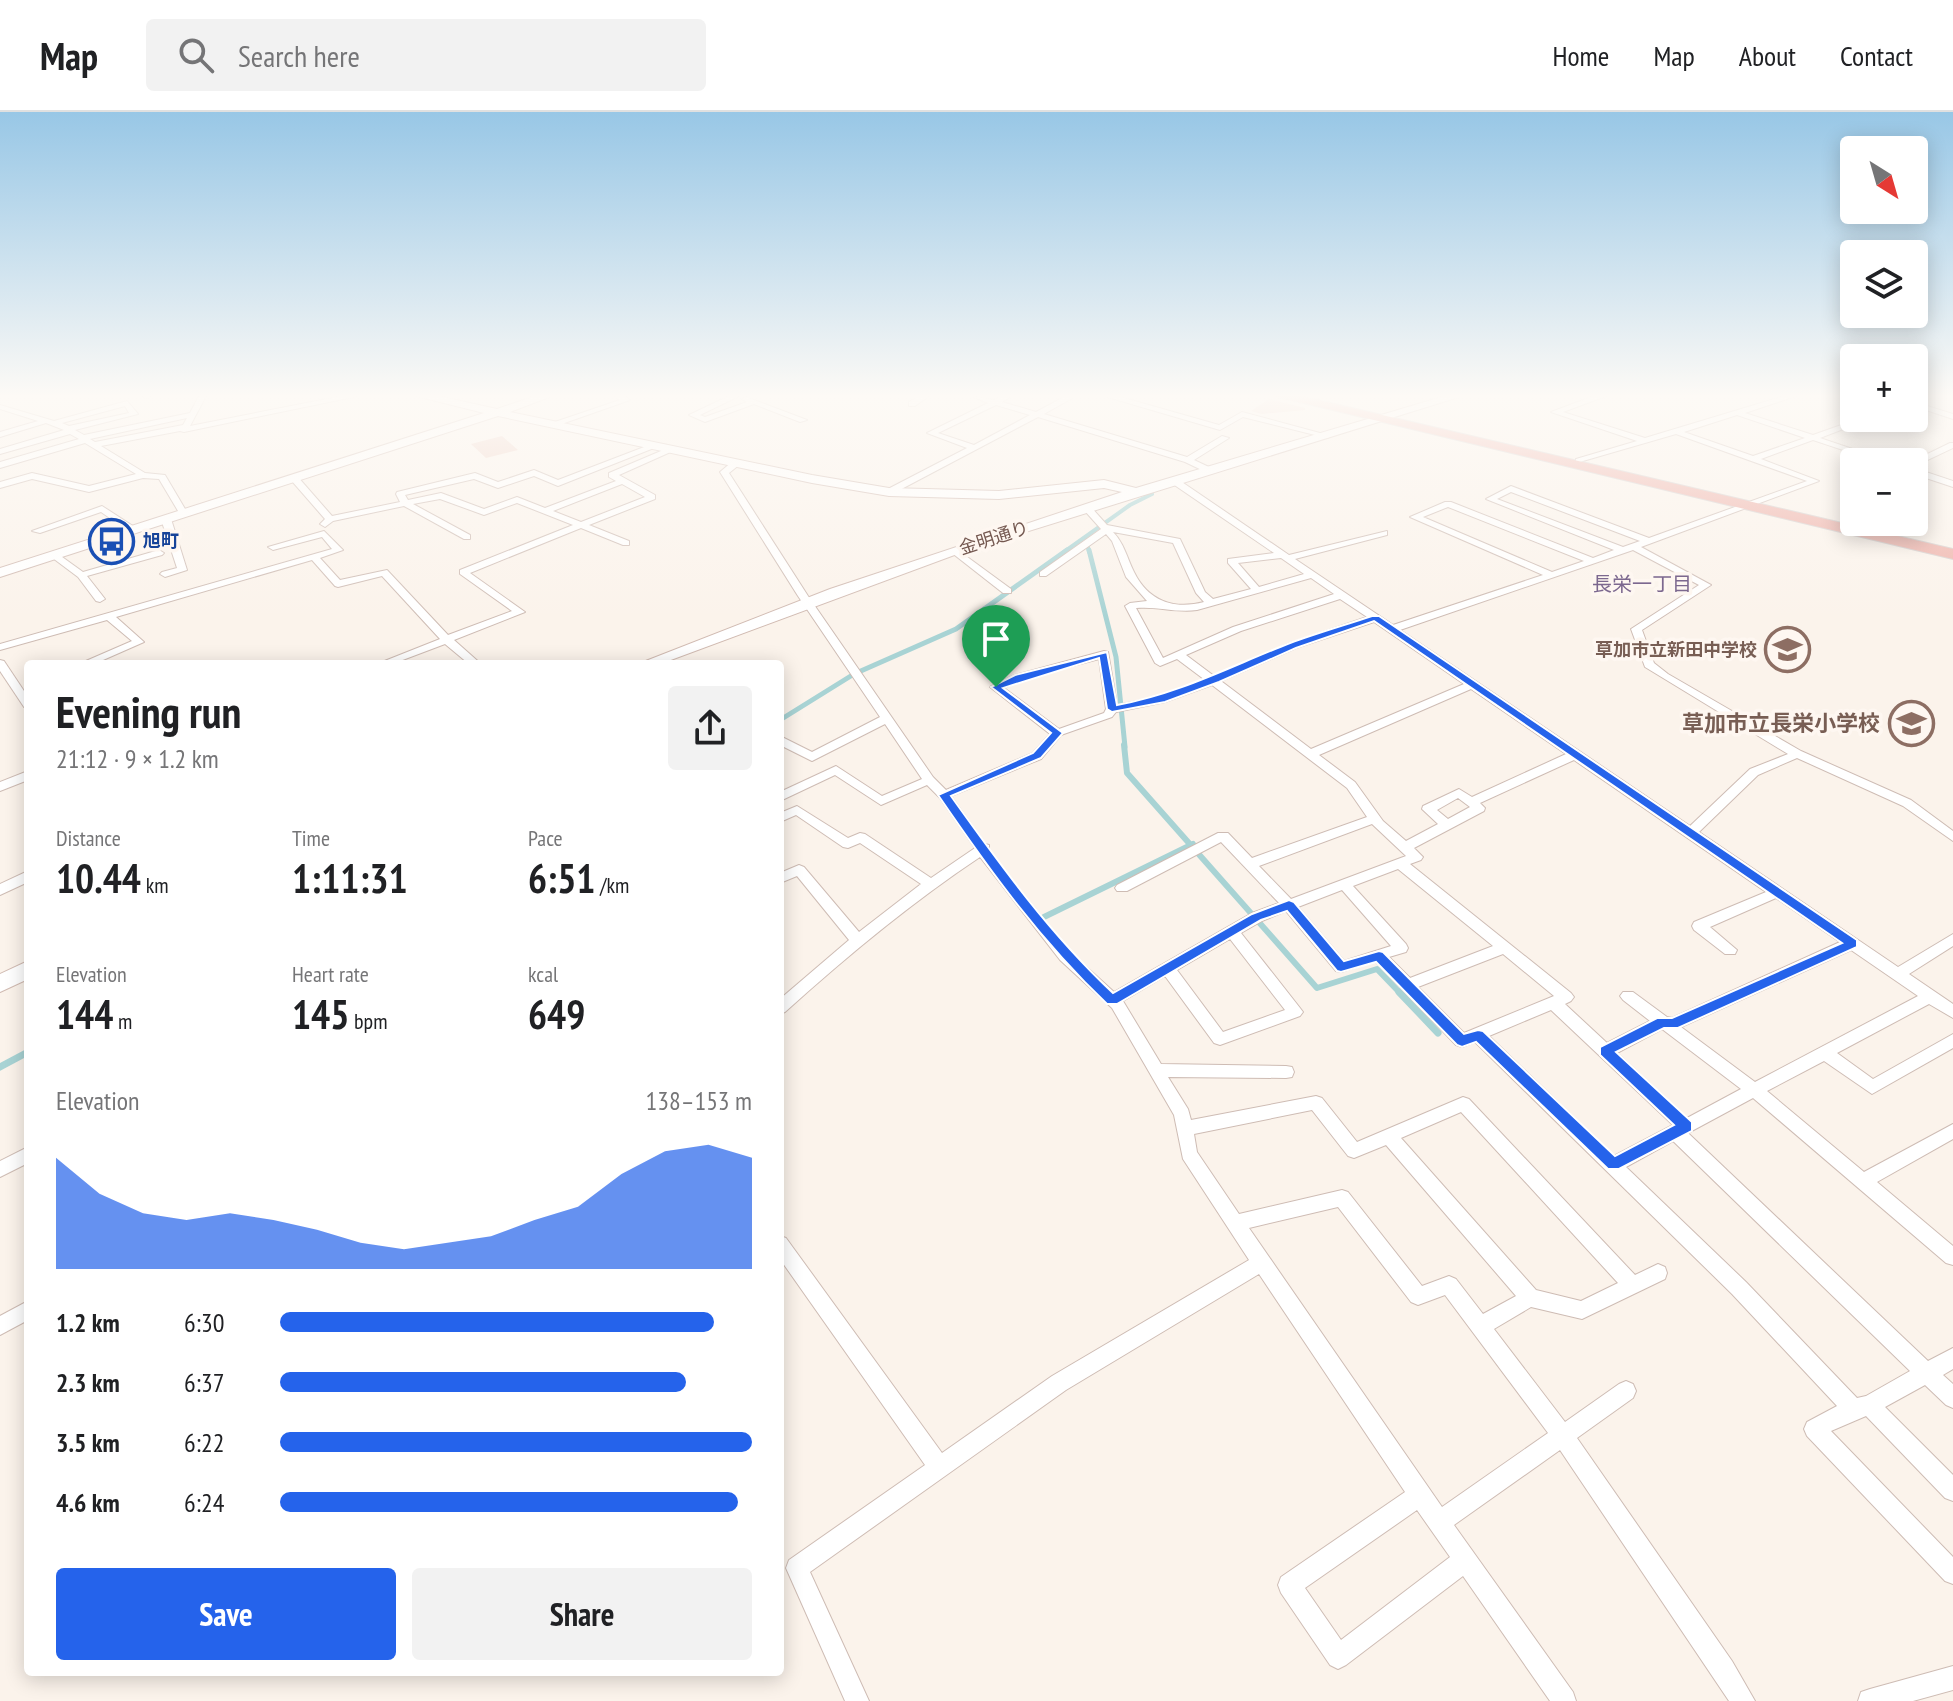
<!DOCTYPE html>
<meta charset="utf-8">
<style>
:root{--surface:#fff;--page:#f2f2f2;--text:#202124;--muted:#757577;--line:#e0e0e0;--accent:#2563eb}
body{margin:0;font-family:"PT Sans Narrow","Noto Sans JP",sans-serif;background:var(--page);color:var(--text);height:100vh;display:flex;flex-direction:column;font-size:30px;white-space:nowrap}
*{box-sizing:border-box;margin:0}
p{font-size:26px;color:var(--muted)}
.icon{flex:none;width:44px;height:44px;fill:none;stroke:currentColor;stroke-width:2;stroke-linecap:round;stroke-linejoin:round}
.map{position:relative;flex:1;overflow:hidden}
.drawer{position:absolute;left:24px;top:548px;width:760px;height:1016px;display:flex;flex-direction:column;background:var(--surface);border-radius:8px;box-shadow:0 4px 20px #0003}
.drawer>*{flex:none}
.needle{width:52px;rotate:143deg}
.fabs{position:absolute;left:1840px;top:24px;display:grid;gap:16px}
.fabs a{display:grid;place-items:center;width:88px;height:88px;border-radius:8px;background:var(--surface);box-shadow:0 4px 20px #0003;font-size:40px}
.pin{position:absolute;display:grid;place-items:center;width:68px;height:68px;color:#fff;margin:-82px -34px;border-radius:50% 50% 50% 0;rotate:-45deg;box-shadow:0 0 8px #0007}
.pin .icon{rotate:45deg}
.round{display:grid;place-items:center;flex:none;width:84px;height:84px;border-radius:8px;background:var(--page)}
.summary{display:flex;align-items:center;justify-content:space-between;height:136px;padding:0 32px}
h1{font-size:44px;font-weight:700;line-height:60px}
.figures{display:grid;grid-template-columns:repeat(3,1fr);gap:12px;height:136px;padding:8px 32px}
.figures div{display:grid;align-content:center}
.figures b{font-size:40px;font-weight:700}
.figures small{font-size:22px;font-weight:400}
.figures p{font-size:22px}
.chart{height:224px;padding:16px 32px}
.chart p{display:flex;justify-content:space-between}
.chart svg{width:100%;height:144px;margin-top:8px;fill:var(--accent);opacity:.7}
.action{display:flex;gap:16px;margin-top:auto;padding:16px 32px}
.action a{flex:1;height:92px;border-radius:8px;background:var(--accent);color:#fff;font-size:32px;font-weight:700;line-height:92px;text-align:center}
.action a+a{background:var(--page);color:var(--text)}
ul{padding:0 32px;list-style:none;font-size:26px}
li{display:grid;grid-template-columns:128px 96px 1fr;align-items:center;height:60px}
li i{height:20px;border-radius:10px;background:var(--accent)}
header{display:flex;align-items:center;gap:48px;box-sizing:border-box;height:112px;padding:0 40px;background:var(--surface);border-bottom:2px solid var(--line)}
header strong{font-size:38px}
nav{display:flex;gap:44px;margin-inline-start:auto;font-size:28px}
.search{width:560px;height:72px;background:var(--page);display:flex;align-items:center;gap:20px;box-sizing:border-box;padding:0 28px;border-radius:8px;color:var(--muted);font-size:30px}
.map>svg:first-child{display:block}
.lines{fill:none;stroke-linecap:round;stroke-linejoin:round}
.stream-far3{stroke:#a8d3d4;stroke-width:4}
.stream-far2{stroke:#a8d3d4;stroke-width:5}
.stream-far1{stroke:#a8d3d4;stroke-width:6}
.stream{stroke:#a8d3d4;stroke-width:7}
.building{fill:#eed0c5}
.street-casing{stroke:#cebcb4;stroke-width:2}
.secondary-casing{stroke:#d1bbb2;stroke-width:2}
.highway-casing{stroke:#d8d0ce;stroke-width:2}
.street{fill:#fff;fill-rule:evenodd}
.secondary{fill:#fff;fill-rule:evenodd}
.highway{fill:#eeb1a9;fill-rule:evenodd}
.route{fill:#2563eb;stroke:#fff;stroke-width:2;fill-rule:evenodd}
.labels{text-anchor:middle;stroke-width:7;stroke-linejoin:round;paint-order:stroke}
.far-street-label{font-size:18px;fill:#745850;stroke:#fef7f1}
.far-transit-label{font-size:18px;font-weight:bold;fill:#164399;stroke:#fef7f1;text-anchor:start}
.far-education-label{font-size:18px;font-weight:bold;fill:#785e54;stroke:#fef7f1;text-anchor:end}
.far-neighbourhood-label{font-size:20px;fill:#7c688f;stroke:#fef7f1}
.education-label{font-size:22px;font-weight:bold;fill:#785e54;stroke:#fef7f1;text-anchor:end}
</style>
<header>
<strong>Map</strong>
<div class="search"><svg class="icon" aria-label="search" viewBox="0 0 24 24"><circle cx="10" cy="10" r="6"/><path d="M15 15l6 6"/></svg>Search here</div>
<nav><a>Home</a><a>Map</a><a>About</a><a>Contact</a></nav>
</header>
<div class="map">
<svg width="1953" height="1589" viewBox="0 0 1953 1589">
<rect width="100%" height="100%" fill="#fbf3eb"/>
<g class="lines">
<g class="stream-far3">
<polyline points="1086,426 1089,440"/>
<polyline points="1064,440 1130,393 1152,382"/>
</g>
<g class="stream-far2">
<polyline points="1089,438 1116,545 1125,635"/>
<polyline points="780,608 854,562 956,517 1067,438"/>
</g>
<g class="stream-far1">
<polyline points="1124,633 1127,661 1317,876 1377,857 1401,882"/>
<polyline points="1044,805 1193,732"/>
</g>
<g class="stream">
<polyline points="1399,880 1438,921"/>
<polyline points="0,955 28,940"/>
</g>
</g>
<g class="building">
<polygon points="1269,287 1305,296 1305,298 1262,302 1251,299"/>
<polygon points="502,324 518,338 486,346 471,332"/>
</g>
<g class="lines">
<defs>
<g id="street">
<polygon points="142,284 150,284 147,286"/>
<path d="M199,284H206L190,314L342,284H358L184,320L180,319L101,334L145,361L165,363L188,402L187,404H181L159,367L143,366L89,380L32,367L0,376V370L32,361L89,374L136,362L85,331L0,356V350L79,327L70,322L0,342V337L64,318L46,311L0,325V320L38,309L0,297V293L54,309L127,289L138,302L75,318L84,323L190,301ZM125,294L129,301L69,314L62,311ZM187,306L183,313L95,330L90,327Z"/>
<polygon points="615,284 625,284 630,288 553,315 546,313 620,288"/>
<polygon points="729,284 739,284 700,303 705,305 747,290 742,287 746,285 807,308 800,310 754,292 705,310 689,303"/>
<polygon points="920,284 929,284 915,294 909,294 909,290"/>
<path d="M971,284L994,288L1001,284H1011L1002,290L1036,300L1066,284H1076L1044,302L1187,345L1222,324L1229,326L1194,348L1211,356L1212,358L1208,361L1185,350L1038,305L892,382H886V378L967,336L927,321L988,291ZM996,293L1030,303L974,333L938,321Z"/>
<polygon points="1104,284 1117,284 1219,313 1242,300 1331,324 1327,326 1243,305 1220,318"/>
<path d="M1594,284H1606L1563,300L1645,326L1784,284H1796L1745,301L1813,323L1861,306H1872L1820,326L1891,350H1879L1813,328L1761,347L1819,369L1641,435L1711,473L1642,518L1654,551L1668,562L1801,639L1911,688L1953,719V729L1903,694L1797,646L1758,663L1699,720L1898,855L1953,822V834L1909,862L1953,892V906L1929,892L1837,941L1873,967L1953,922V936L1872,982L1824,949L1767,979L1864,1060L1953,1012V1027L1877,1070L1953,1134V1153L1946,1151L1753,986L1688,1021L1928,1249L1953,1236V1257L1943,1263L1953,1272V1296L1946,1293L1925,1273L1885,1295L1953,1363V1389L1945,1386L1866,1304L1831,1319L1953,1445V1472L1945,1469L1807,1324L1804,1317L1807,1310L1837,1294L1732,1182L1475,930L1462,935L1456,933L1375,849L1341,860L1336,859L1286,799L1262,809L1241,821L1300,896L1303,900L1300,904L1220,933L1214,931L1165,864L1123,889L1161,952L1286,954L1292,955L1294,960L1292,965L1286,966L1168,965L1188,997L1191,1008L1316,984L1322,986L1357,1030L1463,985L1469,987L1635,1163L1658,1152L1665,1155L1667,1161L1665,1167L1582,1207L1531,1195L1494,1217L1565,1310L1619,1272L1626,1269L1633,1272L1636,1279L1633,1286L1577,1326L1732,1549L1755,1589H1729L1560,1338L1454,1413L1573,1580L1576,1589H1550L1463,1464L1346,1553L1338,1557L1330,1553L1281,1481L1278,1473L1281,1465L1405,1380L1259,1162L1066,1278L810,1460L869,1589H845L786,1456L789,1448L925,1353L780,1147V1124L786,1126L942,1341L1052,1264L1249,1148L1183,1047L1174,1003L1112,896L1060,848L980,745C911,791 847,844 785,900L780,902V887L849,828L797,764L780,771V761L799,753L804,755L859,820L921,772L860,731L848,736L843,735L796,703L780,710V701L797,694L848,726L860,721L865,722L931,766L975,736L940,686L927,673L881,693L835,663L780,689V680L836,654L882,684L922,667L885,612L812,649L780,633V624L812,640L880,605L798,484L720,360L733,349H739V353L729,361L808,484L933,665L946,678L1033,641L1050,622L990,575L1015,563L1104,539L1108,540L1117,593L1158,585L1205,568L1177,547L1160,554L1155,551L1125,494L1130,491L1147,489L1126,465L1112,429L1106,422L1046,464H1040V460L1101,417L1084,398V394H1090L1107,413L1180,427L1205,480L1213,487L1251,477L1228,451V447L1274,441L1170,370V366H1176L1289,443L1387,419V423L1295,447L1393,513L1543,463L1410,405L1445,390H1451L1593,446L1614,438L1486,387L1511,374L1649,426L1807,369L1676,322L1576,351V347L1637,329L1551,300ZM1737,303L1805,326L1753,344L1684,320ZM1511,380L1640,429L1623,435L1497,387ZM1448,395L1584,449L1552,460L1423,405ZM1113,420L1173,431L1196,481L1204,490C1174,498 1148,489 1134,460C1127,446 1124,431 1113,420ZM1633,438L1699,473L1631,517L1645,555L1788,642L1750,657L1690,714L1400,518ZM1281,446L1304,462L1259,475L1238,451ZM1311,466L1334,482L1233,515L1163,546L1136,496C1157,494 1176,501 1197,498ZM1340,487L1367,505L1288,532L1214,564L1186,543L1241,519ZM1374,510L1464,572L1311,637L1221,569L1296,536ZM1099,547L1106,597L1104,601L1059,617L1004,576L1023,567ZM1212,573L1347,676L1367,705L1252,746L1228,721H1218L1117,773L1115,776L1117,779H1127L1221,730L1279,791L1252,801L1114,880L1070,840L1006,761L989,738V733L985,732L951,684L1041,647L1061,623L1112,605L1116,600L1165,590ZM1471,577L1566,642L1472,685L1459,677L1423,694L1422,697L1438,712L1406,729L1383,709L1355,670L1319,643ZM1574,648L1766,780L1694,810L1692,814L1694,818L1725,842H1735L1737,838L1710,815L1776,786L1840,830L1672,906L1667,905L1633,880H1623L1620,884L1623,888L1650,909L1607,931L1565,892L1571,889L1574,885L1571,881L1410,752L1421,748L1423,745L1414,736L1484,699L1485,696L1480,691ZM1458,686L1470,695L1448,707L1437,698ZM1372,712L1406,744L1291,787L1259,754ZM1398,757L1493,834L1410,866L1389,845L1406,840L1408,836L1406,832L1353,774ZM1342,778L1391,834L1344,849L1298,795ZM1230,827L1285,898L1223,920L1177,858ZM1851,838L1918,884L1755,970L1681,915ZM1503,842L1554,884L1464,921L1418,875ZM1551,898L1673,1013L1614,1044L1489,924ZM1662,917L1741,977L1687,1006L1617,941ZM1312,998L1348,1044L1354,1046L1386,1033L1516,1184L1483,1202L1456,1167L1449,1164L1422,1174L1348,1080L1342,1078L1239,1102L1197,1040L1194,1022ZM1461,1000L1618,1171L1581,1189L1536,1178L1401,1026ZM1673,1029L1910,1259L1866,1284L1857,1286L1746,1170L1626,1055ZM1338,1095L1411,1190L1418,1193L1445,1183L1548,1321L1442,1395L1249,1116ZM1417,1398L1450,1445L1341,1528L1305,1476Z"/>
<polygon points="1914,290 1953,302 1953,307 1914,294"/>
<polygon points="1950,331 1953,331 1953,336 1917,353 1914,353 1914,350 1911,350"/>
<path d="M652,332L659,334L558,374L534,364L498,376L474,367L405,383L408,388L441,381L484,397L517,385L545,396L616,369L609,365V361L668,336L675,338L619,363L655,383V387L589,413L629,429V433H623L581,416L470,461L525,500L454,528L481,552H469L445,532L392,552H377L440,527L382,464L338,475L335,474L312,448L116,505L144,530L94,552H79L132,529L107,508L0,538V532L332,437L322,425L273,438L268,435L324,419L343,438L320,446L340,468L387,458L448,523L512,499L460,462V458L573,413L517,391L484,403L440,387L413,392L470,423V427H464L404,394L333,409L325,415L320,412L325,407L291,368V364H297L332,404L400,390L396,382L397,380L475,361L498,370L534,358L558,368ZM622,372L645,385L581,410L553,399Z"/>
<polygon points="1914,356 1953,369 1953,375 1914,362"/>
<polygon points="102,394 136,416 136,420 130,420 101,400 40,421 32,419"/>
<polygon points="163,405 171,407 187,458 165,465 160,462 162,460 177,456 161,407"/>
<polygon points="955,436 1011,477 1011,481 1003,481 952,441 950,439"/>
<polygon points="159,438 164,441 162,443 87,464 105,487 100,490 96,489 78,465 50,444 58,442 83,460"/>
<polygon points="0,548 4,549 28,585 28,596 24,595 0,559"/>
<polygon points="28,659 28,668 0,679 0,670"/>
<polygon points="28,759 28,770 0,783 0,772"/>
<polygon points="28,1035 28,1051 0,1065 0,1049"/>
<polygon points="28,1189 28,1208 0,1223 0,1204"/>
<polygon points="1953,1554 1953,1578 1913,1589 1858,1589 1861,1580 1870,1577"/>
</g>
<g id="secondary">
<polygon points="416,284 438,284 497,297 535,284 552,284 510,300 812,363 889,376 999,379 1104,368 1136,376 1445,284 1462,284 968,438 660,552 638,552 830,477 1122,380 1104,376 999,387 889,384 812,371 498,304 0,465 0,456 484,301"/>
<polygon points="28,849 28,867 0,880 0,862"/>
</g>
<polygon id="highway" points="1274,284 1301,284 1953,437 1953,447"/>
</defs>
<use href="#street" class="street-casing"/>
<use href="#secondary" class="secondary-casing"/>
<use href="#highway" class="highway-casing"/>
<use href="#street" class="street"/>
<use href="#secondary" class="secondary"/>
<use href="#highway" class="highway"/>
</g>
<linearGradient id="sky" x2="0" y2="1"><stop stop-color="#98c7e6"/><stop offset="0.56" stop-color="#fdfaf6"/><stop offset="1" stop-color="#fdfaf6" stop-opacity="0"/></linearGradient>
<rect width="1953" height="507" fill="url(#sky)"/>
<path class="route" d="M1372,504H1379L1857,828V835L1678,916H1664L1616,940L1692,1010V1019L1619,1057H1608L1476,930L1462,935L1457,933L1376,850L1341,860L1337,859L1287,799L1261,808L1117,892H1107C1040,828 990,759 938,683L1033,641L1051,621L991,575L1015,563L1107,540L1117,593C1181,581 1231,554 1290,531C1317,521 1345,513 1372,504ZM1374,509L1842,831L1672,906H1657L1600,935V943L1674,1013L1615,1044L1483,919L1478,918L1464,922L1383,840L1379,839L1344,849L1294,790L1289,788L1252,802L1113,881C1050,822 1001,754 951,684L1041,646L1063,621L1003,576L1099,546L1107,597L1112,600L1165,590L1219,570L1296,536Z"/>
<defs>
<symbol id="bus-ring" viewBox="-11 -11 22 22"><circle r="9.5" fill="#fef7f1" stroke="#1a4fb4" stroke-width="1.5"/><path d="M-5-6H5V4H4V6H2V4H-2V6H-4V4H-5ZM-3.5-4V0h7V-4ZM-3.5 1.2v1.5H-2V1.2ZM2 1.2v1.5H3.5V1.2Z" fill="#1a4fb4"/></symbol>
<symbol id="school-ring" viewBox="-11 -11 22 22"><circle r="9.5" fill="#fef7f1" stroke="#8d6e63" stroke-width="1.5"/><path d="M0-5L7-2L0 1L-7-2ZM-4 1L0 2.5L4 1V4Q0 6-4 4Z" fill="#8d6e63"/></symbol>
</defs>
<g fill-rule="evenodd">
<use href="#bus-ring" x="86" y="404" width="51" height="51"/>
<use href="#school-ring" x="1762" y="512" width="51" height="51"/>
<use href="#school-ring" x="1886" y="586" width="51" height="51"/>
</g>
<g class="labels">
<g class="far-street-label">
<text transform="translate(994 426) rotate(-18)" y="6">金明通り</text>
</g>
<g class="far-transit-label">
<text x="143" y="435">旭町</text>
</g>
<g class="far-education-label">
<text x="1757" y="544">草加市立新田中学校</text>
</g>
<g class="far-neighbourhood-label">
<text x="1642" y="479">長栄一丁目</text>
</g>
<g class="education-label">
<text x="1880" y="619">草加市立長栄小学校</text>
</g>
</g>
</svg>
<div class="fabs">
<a><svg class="needle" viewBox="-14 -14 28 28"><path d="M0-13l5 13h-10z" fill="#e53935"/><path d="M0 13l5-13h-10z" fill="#757577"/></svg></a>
<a><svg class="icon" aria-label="layers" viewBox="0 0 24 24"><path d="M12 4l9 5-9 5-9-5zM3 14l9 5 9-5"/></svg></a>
<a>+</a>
<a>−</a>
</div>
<div class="pin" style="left:996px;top:575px;background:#1e9e55"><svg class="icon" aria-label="arrive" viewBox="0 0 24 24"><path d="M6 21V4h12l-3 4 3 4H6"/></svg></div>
<section class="drawer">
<div class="summary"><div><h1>Evening run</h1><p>21:12 · 9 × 1.2 km</p></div><a class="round"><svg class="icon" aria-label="share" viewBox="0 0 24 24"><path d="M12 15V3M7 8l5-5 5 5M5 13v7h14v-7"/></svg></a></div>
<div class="figures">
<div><p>Distance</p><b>10.44<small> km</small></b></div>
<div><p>Time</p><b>1:11:31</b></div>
<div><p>Pace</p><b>6:51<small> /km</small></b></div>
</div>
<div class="figures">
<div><p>Elevation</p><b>144<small> m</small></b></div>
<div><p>Heart rate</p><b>145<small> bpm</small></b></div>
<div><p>kcal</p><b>649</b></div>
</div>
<div class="chart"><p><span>Elevation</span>138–153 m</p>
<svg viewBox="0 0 160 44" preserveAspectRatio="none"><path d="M0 44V10L10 21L20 27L30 29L40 27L50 29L60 32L70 36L80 38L90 36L100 34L110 29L120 25L130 15L140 8L150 6L160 10V44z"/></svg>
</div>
<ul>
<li><b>1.2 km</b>6:30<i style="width:92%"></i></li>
<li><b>2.3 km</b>6:37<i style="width:86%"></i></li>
<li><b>3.5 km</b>6:22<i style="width:100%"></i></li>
<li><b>4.6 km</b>6:24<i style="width:97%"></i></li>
</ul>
<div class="action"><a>Save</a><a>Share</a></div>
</section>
</div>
